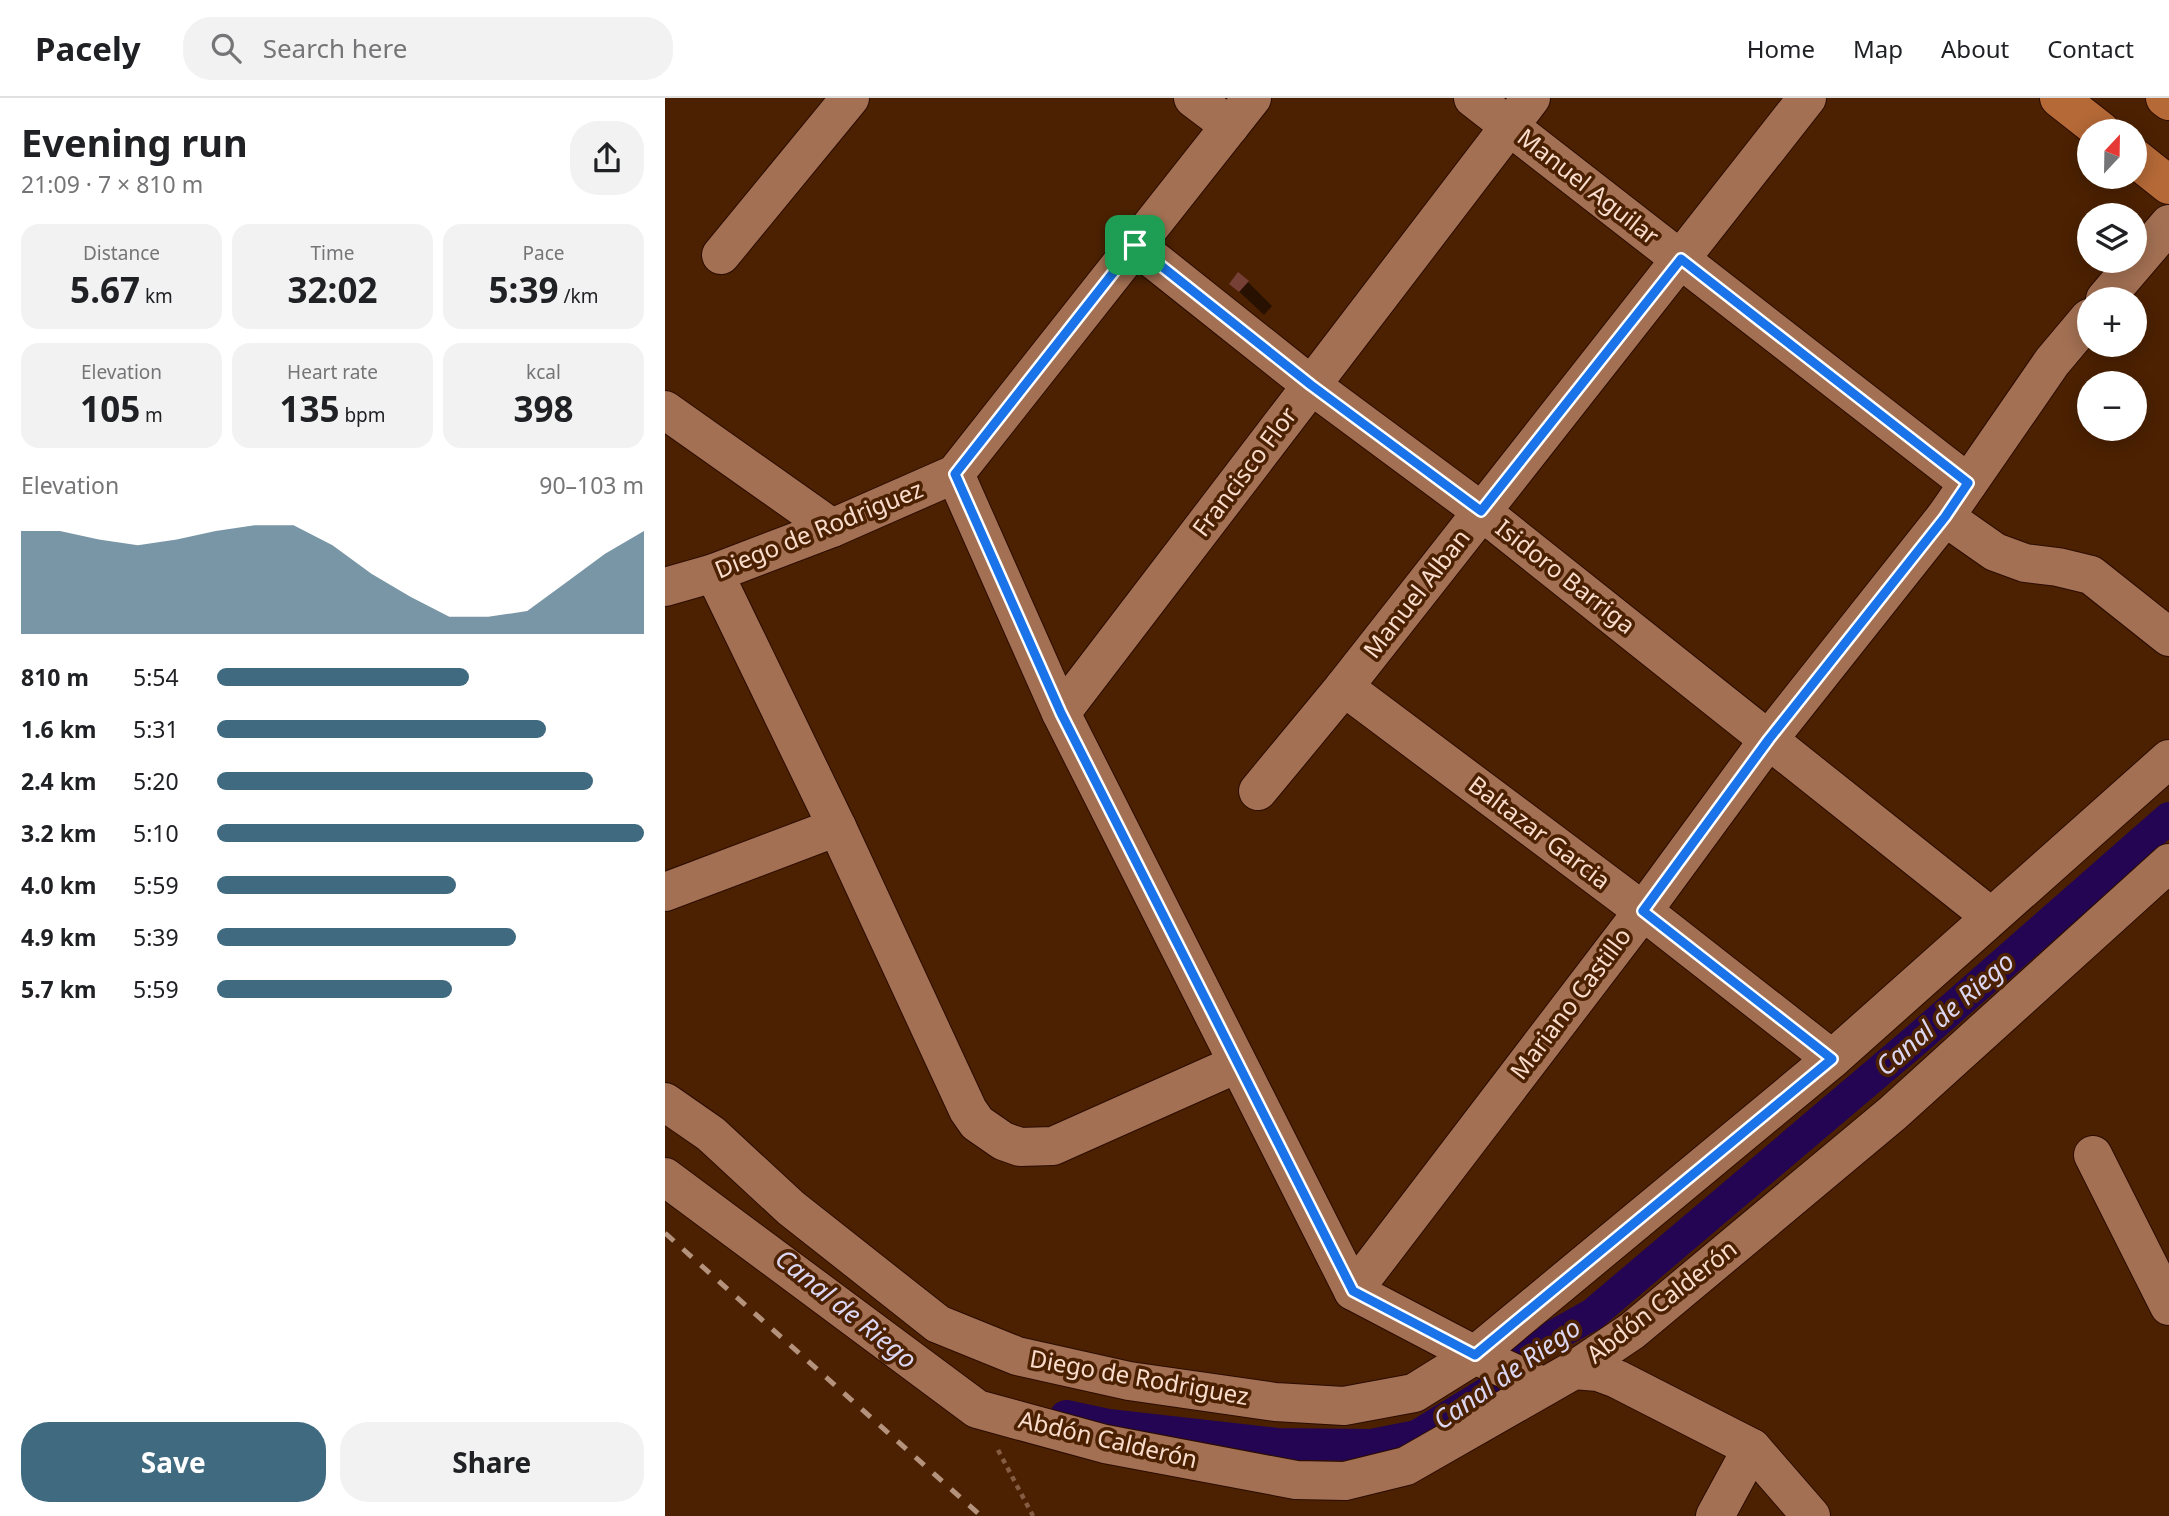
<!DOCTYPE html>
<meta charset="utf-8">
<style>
:root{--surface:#fff;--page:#f2f2f2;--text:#202124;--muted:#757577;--line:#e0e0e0;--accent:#406a80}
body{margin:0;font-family:"Noto Sans",sans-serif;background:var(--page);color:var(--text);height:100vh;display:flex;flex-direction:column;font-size:26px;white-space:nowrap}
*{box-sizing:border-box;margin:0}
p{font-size:23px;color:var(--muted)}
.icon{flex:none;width:38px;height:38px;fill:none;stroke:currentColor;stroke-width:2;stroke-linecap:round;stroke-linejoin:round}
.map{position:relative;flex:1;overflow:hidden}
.panel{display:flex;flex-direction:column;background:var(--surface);width:665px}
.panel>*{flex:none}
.needle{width:46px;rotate:22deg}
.buttons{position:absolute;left:1412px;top:21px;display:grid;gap:14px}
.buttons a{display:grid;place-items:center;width:70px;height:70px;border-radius:50%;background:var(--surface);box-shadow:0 4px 18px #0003;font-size:35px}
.pin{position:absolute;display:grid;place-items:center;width:60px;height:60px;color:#fff;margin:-30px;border-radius:14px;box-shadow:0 4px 10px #0006}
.round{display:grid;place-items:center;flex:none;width:74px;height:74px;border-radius:28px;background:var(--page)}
.overview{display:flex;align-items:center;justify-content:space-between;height:119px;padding:0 21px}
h1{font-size:38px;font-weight:700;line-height:52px}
.figures{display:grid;grid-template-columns:repeat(3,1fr);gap:10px;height:119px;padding:7px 21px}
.figures div{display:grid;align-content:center;border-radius:18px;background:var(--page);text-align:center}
.figures b{font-size:35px;font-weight:700}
.figures small{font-size:19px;font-weight:400}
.figures p{font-size:19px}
.chart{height:196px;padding:14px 21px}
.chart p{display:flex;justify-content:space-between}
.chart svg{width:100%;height:126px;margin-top:7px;fill:var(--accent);opacity:.7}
.cta{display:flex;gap:14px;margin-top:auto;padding:14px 21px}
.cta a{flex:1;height:80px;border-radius:28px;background:var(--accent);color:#fff;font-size:28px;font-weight:700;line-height:80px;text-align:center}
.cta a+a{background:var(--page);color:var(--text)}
ul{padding:0 21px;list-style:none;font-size:23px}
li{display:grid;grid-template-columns:112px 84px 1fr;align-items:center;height:52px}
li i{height:18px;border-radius:9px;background:var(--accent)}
header{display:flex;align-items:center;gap:42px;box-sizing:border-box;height:98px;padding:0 35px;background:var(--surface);border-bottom:2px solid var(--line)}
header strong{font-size:33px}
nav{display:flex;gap:38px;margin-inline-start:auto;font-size:24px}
.search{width:490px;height:63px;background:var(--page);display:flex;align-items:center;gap:18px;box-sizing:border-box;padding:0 24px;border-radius:28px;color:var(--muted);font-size:26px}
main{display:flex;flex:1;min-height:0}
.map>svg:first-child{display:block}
.shadow{fill:#0007}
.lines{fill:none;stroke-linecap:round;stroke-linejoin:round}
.canal{stroke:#230553;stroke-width:32}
.building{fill:#764036}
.minor-casing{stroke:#2b0c00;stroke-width:40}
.major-casing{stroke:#2b0c00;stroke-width:40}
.path{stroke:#845d43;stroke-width:4.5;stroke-dasharray:5 5;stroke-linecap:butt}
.minor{stroke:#a37053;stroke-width:38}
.major{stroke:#b56937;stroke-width:38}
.rail{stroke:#b4927c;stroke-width:5;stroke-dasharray:12 12;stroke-linecap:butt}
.route-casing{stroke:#fff;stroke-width:14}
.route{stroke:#1a73e8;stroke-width:9}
.labels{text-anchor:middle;stroke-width:7;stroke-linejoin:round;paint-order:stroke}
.street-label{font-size:24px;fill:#f9dccc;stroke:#4c2102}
.water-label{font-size:26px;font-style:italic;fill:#dbd7f3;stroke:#4c2102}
</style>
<header>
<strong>Pacely</strong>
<div class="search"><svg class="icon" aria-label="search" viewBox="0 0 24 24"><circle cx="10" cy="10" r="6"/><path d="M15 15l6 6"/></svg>Search here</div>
<nav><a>Home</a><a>Map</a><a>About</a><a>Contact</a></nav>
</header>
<main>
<section class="panel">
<div class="overview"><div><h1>Evening run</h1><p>21:09 · 7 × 810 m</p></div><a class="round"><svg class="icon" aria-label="share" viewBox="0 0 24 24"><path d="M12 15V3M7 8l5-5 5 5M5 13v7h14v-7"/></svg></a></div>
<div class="figures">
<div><p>Distance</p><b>5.67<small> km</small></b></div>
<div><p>Time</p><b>32:02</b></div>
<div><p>Pace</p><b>5:39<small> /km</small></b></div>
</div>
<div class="figures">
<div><p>Elevation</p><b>105<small> m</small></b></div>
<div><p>Heart rate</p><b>135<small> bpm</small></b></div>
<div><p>kcal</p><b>398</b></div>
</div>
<div class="chart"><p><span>Elevation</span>90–103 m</p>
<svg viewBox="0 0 160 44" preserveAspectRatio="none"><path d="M0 44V8L10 8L20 11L30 13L40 11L50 8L60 6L70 6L80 13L90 23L100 31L110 38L120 38L130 36L140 26L150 16L160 8V44z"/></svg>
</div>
<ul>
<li><b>810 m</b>5:54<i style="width:59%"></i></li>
<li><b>1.6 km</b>5:31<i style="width:77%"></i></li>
<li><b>2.4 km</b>5:20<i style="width:88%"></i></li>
<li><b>3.2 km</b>5:10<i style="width:100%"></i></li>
<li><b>4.0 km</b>5:59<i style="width:56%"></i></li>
<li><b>4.9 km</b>5:39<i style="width:70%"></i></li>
<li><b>5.7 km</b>5:59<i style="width:55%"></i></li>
</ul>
<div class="cta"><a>Save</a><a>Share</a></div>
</section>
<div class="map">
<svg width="1504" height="1418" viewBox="0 0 1504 1418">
<rect width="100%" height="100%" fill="#4c2102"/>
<polygon class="shadow" points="583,184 607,208 599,217 566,186"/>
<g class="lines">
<polyline class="canal" points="401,1318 443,1327 612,1346 706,1347 752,1338 822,1295 878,1244 928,1216 1251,942 1504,720"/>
</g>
<polygon class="building" points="573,174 584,183 574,194 564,186"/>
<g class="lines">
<defs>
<g id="minor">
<polyline points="528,0 565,28"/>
<polyline points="808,0 1303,385"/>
<polyline points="470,147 646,287 816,413 1325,818"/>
<polyline points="56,157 185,0"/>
<polyline points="1440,201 1504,126"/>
<polyline points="0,312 167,430"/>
<polyline points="290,376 396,615 688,1193 810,1257 879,1289"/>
<polyline points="1280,419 1330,454 1360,465 1393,469 1426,477 1504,539"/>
<polyline points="49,475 172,729 303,1012 312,1025 338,1043 355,1049 388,1048 572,966"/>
<polyline points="0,489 49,475 167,430 290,376 587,0"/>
<polyline points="679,589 978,813 1167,961"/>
<polyline points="396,615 866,0"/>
<polyline points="593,693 679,589 1142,0"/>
<polyline points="0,794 172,729"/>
<polyline points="0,1004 46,1036 126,1110 273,1226 352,1258 464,1283 610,1304 679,1308 749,1295 810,1257 1167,961 1504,661"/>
<polyline points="1428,1057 1504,1208"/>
<polyline points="0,1079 312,1311 440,1346 631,1382 680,1383 741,1368 909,1272 967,1233 1228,1015 1504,765"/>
<polyline points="688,1193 978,813 1104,641 1280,419 1387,264 1424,220"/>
<polyline points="909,1272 933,1274 952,1281 1087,1350 1146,1418"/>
<polyline points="1050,1418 1087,1350"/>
</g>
<g id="major">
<polyline points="1394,0 1436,33"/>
<polyline points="1500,0 1504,3"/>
<polyline points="1470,60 1504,87"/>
</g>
</defs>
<use href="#minor" class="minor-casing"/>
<use href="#major" class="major-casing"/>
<polyline class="path" points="333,1352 368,1418"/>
<use href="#minor" class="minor"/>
<use href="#major" class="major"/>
<polyline class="rail" points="0,1135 316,1418"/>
</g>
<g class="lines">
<defs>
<polygon id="route" points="470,147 646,287 816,413 1016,161 1303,385 1280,419 1104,641 978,813 1167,961 810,1257 688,1193 396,615 290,376"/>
</defs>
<use href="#route" class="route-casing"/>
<use href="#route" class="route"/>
</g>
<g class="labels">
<g class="street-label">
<text transform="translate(923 89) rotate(38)" y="8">Manuel Aguilar</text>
<text transform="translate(580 374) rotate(-53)" y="8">Francisco Flor</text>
<text transform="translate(154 432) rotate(-22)" y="8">Diego de Rodriguez</text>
<text transform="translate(900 479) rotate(38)" y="8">Isidoro Barriga</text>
<text transform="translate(752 496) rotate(-52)" y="8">Manuel Alban</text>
<text transform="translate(874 735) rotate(37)" y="8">Baltazar Garcia</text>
<text transform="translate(906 906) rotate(-53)" y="8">Mariano Castillo</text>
<text transform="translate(997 1204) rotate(-38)" y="8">Abdón Calderón</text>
<text transform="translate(474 1280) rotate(10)" y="8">Diego de Rodriguez</text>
<text transform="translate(443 1342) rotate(13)" y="8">Abdón Calderón</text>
</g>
<g class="water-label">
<text transform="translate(1280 916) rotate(-41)" y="9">Canal de Riego</text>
<text transform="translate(181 1211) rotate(39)" y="9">Canal de Riego</text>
<text transform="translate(842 1276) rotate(-35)" y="9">Canal de Riego</text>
</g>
</g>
</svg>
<div class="buttons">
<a><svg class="needle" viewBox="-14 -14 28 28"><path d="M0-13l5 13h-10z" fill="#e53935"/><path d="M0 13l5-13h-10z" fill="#757577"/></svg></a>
<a><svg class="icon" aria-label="layers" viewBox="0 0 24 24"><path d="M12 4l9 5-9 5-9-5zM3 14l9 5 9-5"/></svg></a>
<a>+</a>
<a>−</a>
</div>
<div class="pin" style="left:470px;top:147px;background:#1e9e55"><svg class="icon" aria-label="arrive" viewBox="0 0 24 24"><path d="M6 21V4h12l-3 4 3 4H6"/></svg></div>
</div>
</main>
